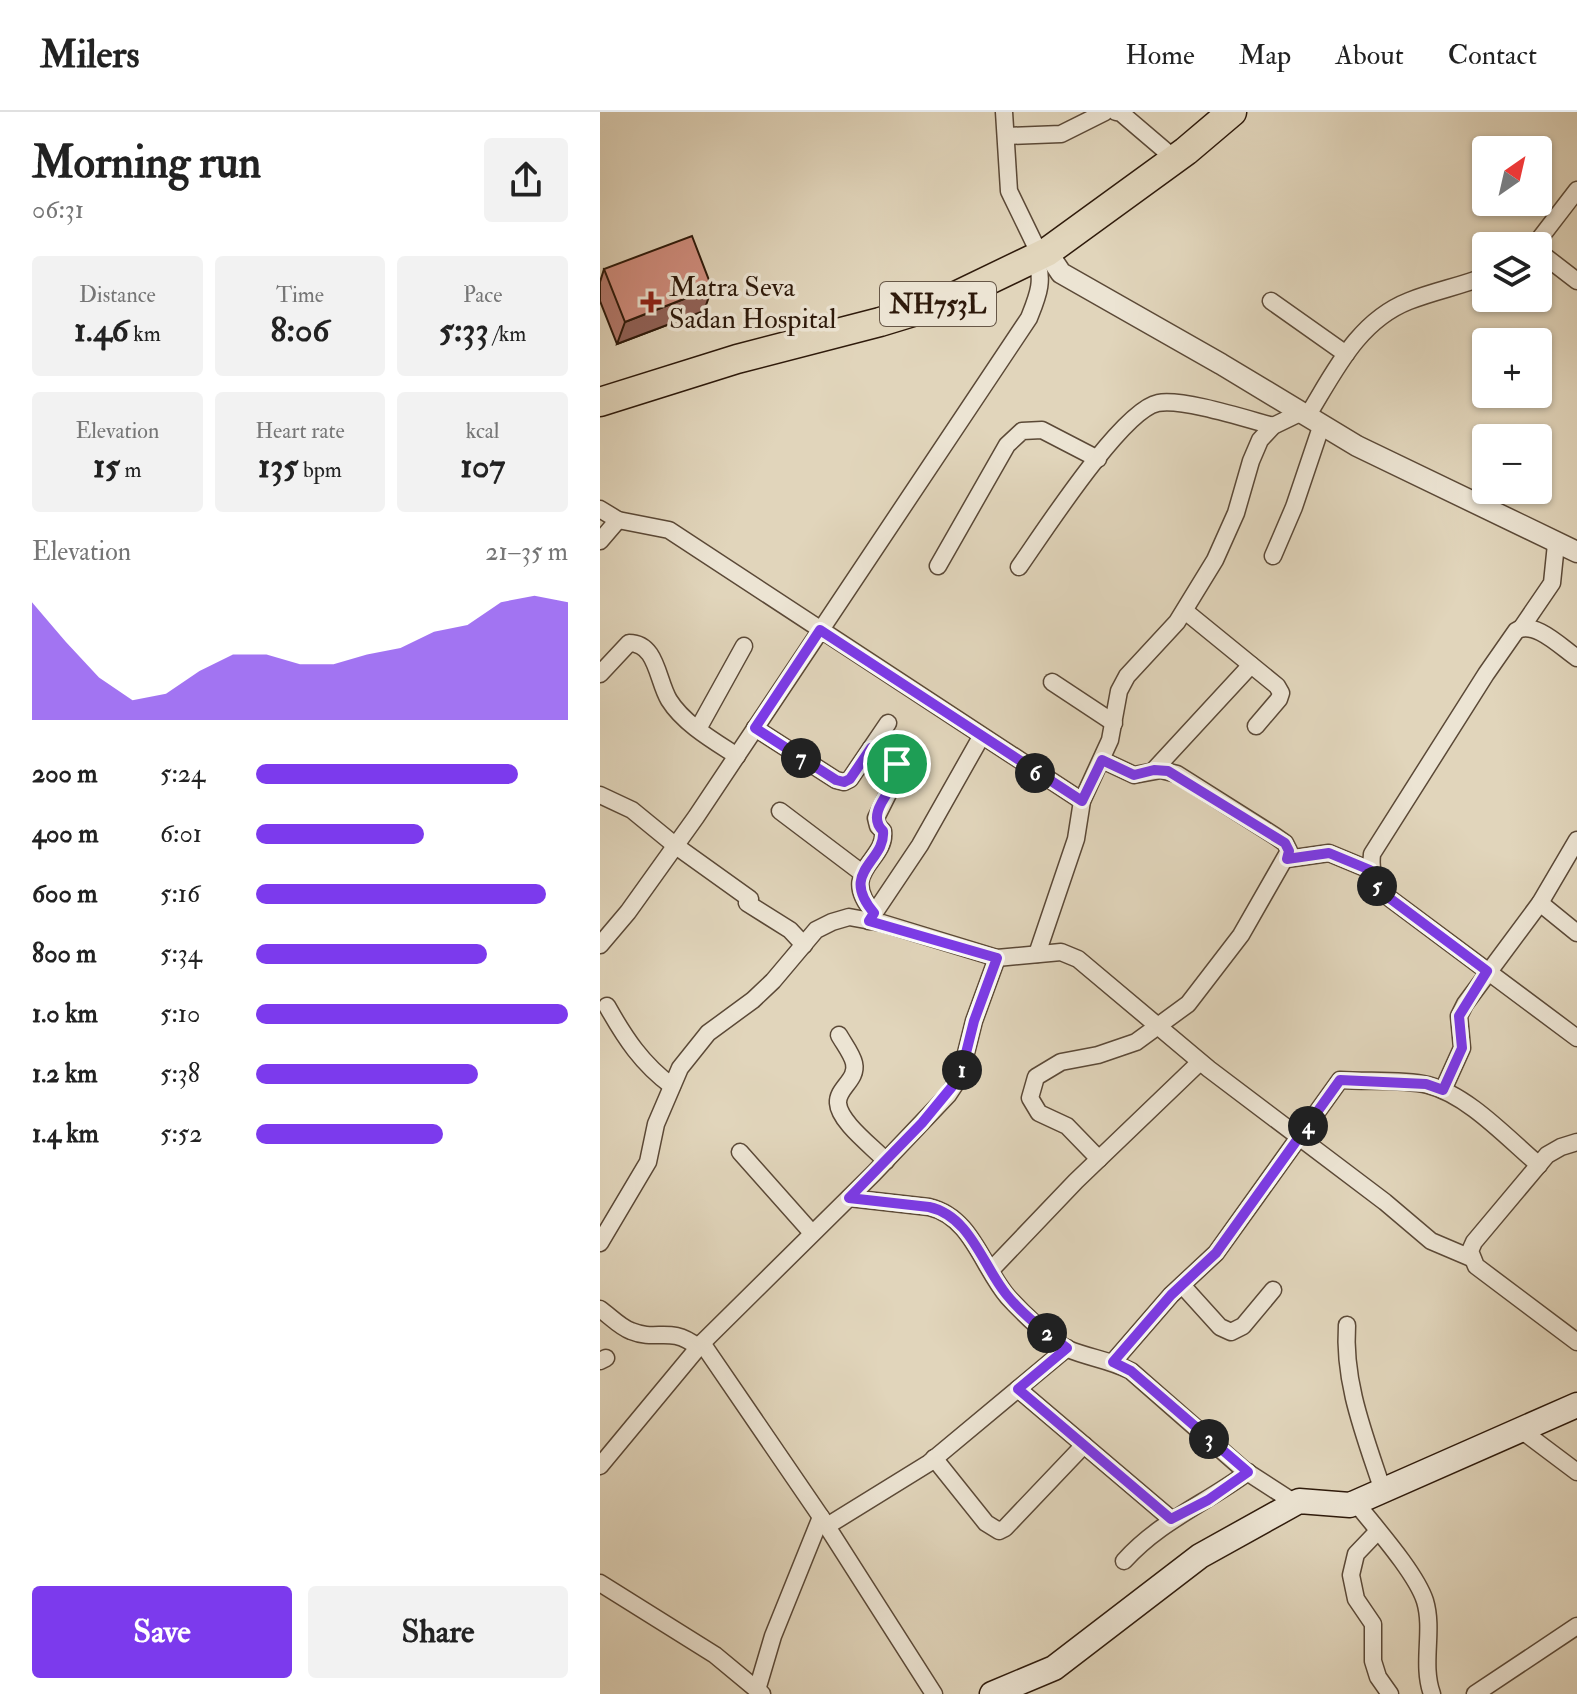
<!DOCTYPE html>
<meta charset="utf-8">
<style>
:root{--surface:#fff;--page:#f2f2f2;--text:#222;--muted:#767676;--line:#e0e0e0;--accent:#7c3aed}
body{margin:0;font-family:"IM FELL Double Pica",serif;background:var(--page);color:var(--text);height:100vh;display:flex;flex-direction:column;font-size:30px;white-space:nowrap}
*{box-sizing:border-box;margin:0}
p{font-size:26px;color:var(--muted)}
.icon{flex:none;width:44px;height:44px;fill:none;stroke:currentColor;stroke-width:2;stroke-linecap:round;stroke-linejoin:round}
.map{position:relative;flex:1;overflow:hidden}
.side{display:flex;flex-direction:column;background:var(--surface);width:600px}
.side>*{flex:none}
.needle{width:52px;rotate:34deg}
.fabs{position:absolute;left:872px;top:24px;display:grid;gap:16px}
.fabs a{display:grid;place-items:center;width:80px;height:80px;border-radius:8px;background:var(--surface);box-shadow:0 2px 6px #0004;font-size:40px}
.pin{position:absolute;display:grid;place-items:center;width:68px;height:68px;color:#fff;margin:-34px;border:4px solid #fff;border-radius:50%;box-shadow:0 2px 8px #0007}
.km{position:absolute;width:40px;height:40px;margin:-20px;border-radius:50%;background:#222;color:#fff;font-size:22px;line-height:40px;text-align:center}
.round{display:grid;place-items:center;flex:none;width:84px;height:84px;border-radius:8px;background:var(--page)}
.head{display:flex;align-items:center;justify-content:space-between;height:136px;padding:0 32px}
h1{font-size:44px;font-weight:700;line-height:60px}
.figures{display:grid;grid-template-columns:repeat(3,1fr);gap:12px;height:136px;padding:8px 32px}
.figures div{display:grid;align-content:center;border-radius:8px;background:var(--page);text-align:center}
.figures b{font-size:34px;font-weight:700}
.figures small{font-size:22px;font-weight:400}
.figures p{font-size:22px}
.chart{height:224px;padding:16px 32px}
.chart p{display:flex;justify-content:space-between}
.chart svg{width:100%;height:144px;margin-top:8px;fill:var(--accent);opacity:.7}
.button{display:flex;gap:16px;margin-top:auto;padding:16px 32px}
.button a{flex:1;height:92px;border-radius:8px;background:var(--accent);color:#fff;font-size:32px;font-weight:700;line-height:92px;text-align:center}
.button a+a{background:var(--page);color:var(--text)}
ul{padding:0 32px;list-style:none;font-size:26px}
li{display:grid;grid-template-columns:128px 96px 1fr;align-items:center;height:60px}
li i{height:20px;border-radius:10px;background:var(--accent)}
header{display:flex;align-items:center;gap:48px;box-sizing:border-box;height:112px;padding:0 40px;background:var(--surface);border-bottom:2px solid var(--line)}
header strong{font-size:38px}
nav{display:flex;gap:44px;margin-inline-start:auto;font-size:28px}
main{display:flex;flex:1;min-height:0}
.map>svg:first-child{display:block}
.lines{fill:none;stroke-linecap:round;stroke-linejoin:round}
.minor-casing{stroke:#5b4937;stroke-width:19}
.tertiary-casing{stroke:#5b4937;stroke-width:23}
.secondary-casing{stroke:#2e1a0b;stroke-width:27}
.trunk-casing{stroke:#2e1a0b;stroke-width:31}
.minor{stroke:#ece4d3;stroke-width:16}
.tertiary{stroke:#ece4d3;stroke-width:20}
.secondary{stroke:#ece4d3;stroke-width:24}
.trunk{stroke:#e1d5bb;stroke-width:28}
.wall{fill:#b47a6d;stroke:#2e1a0b;stroke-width:2}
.shaded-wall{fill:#926359;stroke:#2e1a0b;stroke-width:2}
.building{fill:#d18e7f;stroke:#2e1a0b;stroke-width:2}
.route-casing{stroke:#fff;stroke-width:16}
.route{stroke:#7c3aed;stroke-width:10}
.poi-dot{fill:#8f2418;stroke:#ece4d3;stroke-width:3}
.labels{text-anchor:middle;stroke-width:7;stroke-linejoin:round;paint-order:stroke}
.shield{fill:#ece4d3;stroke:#675747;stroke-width:2}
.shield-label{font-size:26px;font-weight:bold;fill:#2e1a0b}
.poi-label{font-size:28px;fill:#2e1a0b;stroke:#ece4d3;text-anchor:start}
</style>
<header>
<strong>Milers</strong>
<nav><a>Home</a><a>Map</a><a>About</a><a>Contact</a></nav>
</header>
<main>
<section class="side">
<div class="head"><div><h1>Morning run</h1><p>06:31</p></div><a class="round"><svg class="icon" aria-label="share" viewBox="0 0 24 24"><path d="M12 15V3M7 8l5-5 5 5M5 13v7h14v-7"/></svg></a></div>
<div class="figures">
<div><p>Distance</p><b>1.46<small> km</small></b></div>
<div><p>Time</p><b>8:06</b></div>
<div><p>Pace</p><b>5:33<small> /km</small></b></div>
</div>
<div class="figures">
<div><p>Elevation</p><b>15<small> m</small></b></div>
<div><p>Heart rate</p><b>135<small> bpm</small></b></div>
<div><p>kcal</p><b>107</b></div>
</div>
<div class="chart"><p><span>Elevation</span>21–35 m</p>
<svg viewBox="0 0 160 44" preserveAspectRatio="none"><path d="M0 44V8L10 20L20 31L30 38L40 36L50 29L60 24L70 24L80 27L90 27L100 24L110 22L120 17L130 15L140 8L150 6L160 8V44z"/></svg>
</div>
<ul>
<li><b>200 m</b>5:24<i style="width:84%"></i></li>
<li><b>400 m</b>6:01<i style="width:54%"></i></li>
<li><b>600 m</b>5:16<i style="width:93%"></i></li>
<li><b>800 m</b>5:34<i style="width:74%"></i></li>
<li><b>1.0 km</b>5:10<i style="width:100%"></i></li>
<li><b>1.2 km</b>5:38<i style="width:71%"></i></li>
<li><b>1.4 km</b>5:52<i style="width:60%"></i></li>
</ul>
<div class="button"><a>Save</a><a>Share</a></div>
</section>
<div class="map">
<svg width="977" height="1582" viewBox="0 0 977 1582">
<rect width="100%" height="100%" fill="#e1d5bb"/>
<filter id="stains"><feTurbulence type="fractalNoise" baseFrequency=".0025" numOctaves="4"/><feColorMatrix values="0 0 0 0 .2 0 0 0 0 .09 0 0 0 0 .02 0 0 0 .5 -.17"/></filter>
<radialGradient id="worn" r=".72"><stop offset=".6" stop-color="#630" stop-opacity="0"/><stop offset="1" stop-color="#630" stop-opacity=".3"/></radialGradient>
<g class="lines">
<defs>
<g id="minor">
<polyline points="404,0 409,79 440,143"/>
<polyline points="516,0 521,1 575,47"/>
<polyline points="407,24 461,22 505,0"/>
<polyline points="934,134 977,78"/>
<polyline points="938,139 977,169"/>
<polyline points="671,189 746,242"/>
<path d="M708,303C735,259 758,209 809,189C834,179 861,174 886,164"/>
<polyline points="0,397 18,408 0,429"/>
<polyline points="18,408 69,418 482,689"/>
<polyline points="673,444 694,395 722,312"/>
<polyline points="338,454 407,333 422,319 442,318 498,347"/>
<path d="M419,455C443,421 522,298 558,291C582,286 647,307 673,314"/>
<polyline points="585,499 677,574 681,581 679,587 656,614"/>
<polyline points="922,515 952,471 956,432"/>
<path d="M977,546C962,536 934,507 916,519L886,562L772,742C770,762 774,771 788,785L977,926"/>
<path d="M0,562L29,531C57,531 57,568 69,588C84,612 114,629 137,644"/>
<polyline points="452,570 514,611"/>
<polyline points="155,616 236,668 244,670 250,667 288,611"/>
<polyline points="98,617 144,534"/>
<path d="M271,636L297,652L300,658L276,706L278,714L283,719C287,749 237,759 274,801"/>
<polyline points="554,658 651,553"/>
<polyline points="0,683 32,698 76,734 150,787"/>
<polyline points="180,699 262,761"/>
<polyline points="687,747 729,741 770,758"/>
<polyline points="147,791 190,818 204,833"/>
<polyline points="940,791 977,821"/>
<polyline points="269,809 320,733 381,625"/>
<path d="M0,833L28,800L96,705L429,206C437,186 446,166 434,145"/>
<polyline points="437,842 476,727 482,689 510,628 519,579 527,564 577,510 615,448 636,401 651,349 660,328 673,314 702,300"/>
<path d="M7,894C25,926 42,952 72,974"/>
<path d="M239,923C244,932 252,942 254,951C258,968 237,976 238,991C239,1010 273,1035 286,1049"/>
<polyline points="843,978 862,936 859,904 865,892 940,791 977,728"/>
<polyline points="977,1030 961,1035 947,1043 874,1130 870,1139 876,1154 977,1230"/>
<polyline points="140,1040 212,1121"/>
<polyline points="499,1047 467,1014 439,1001 430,986 436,965 461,950 498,943 536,930 588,892 641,823 689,739 685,731 675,724 577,662 561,658 534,663 502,648"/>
<path d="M249,1086L329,1095C372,1105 382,1155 408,1185C421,1199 451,1229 468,1237C489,1246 511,1248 531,1259L644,1358L695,1391"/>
<polyline points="0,1131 48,1050 56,1012 80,956 108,921 153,888 173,869 216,818 232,810 249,805 282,811 397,846 461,840 478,847 609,957 785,1090 831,1129 871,1146"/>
<polyline points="391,1158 476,1069 600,950"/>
<polyline points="582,1173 620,1215 631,1220 643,1214 673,1178"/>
<path d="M0,1197C10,1204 20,1215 31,1219C58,1230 69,1213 98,1235"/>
<path d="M747,1213C743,1271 765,1324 783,1379"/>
<polyline points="102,1231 221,1405 334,1582"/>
<polyline points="0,1249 6,1246"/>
<path d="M513,1250L571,1183L616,1141L740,968C768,970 801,967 828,973C868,983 907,1026 939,1053"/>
<polyline points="418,1277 571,1407"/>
<polyline points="921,1318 977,1360"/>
<polyline points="334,1346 386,1411 399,1419 405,1416 484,1333"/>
<polyline points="0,1354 102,1231 274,1061 348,983 360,965 374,909 397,846"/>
<path d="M756,1391C775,1415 816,1461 825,1489C834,1519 821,1552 832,1582"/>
<polyline points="227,1414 329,1351 467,1236"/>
<polyline points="778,1419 756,1442 751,1463 756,1487 773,1512 773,1549 778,1565 790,1582"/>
<path d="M524,1449C560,1409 605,1392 648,1360"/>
<polyline points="0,1471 115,1543 162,1582"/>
<polyline points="157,1578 173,1524 221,1405"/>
<polyline points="875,1582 977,1514"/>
</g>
<polyline id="tertiary" points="447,140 461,161 621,252 757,334 977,440"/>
<polyline id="secondary" points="392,1582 454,1556 600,1444 699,1389 750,1393 977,1293"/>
<polyline id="trunk" points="0,290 137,247 280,210 339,192 447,140 586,39 632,0"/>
</defs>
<use href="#minor" class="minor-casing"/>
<use href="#tertiary" class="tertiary-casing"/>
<use href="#secondary" class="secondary-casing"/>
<use href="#trunk" class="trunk-casing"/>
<use href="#minor" class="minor"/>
<use href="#tertiary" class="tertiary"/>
<use href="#secondary" class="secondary"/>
<use href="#trunk" class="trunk"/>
</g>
<polygon class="wall" points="4,157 104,199 17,232 0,189 0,170"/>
<polygon class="shaded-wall" points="112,176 104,199 17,232 25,210"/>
<polygon class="building" points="92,124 112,176 25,210 4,157"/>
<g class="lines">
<defs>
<path id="route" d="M220,518L482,689L502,648L534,663L554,658L568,659L685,731L689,739L687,747L729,741L770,758L775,772L788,785L887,859L859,904L862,936L843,978L826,972L740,968L616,1141L571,1183L513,1250L531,1259L648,1360L608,1388L571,1407L418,1277L467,1236C446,1221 422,1202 406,1182C382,1152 370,1104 329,1095L249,1086L322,1011L360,965L374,909L397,846L269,809L274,801C238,759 286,750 283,719C264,701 295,677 300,658L297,652L271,636L250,667L244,670L236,668L155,616Z"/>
</defs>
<use href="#route" class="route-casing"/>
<use href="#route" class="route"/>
</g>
<path class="poi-dot" d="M47 178h8v8h8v8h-8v8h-8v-8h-8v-8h8z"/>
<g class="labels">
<rect class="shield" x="280" y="170" width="116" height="44" rx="6"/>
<g class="shield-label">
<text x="338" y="201">NH753L</text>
</g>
<g class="poi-label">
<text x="69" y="184">Matra Seva<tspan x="69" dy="32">Sadan Hospital</tspan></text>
</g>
</g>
<rect width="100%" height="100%" filter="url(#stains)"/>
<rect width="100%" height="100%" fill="url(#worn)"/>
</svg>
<div class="fabs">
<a><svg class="needle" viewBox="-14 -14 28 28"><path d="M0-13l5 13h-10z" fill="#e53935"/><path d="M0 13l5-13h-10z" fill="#767676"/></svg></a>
<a><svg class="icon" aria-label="layers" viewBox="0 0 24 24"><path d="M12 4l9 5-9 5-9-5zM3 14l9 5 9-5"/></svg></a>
<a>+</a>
<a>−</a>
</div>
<div class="pin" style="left:297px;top:652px;background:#1e9e55"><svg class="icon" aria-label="arrive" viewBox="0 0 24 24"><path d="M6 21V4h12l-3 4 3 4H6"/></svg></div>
<b class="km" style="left:362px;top:958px">1</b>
<b class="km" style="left:447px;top:1221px">2</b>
<b class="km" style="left:609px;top:1327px">3</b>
<b class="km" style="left:708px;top:1014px">4</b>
<b class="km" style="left:777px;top:774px">5</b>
<b class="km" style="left:435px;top:661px">6</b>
<b class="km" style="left:201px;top:646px">7</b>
</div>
</main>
